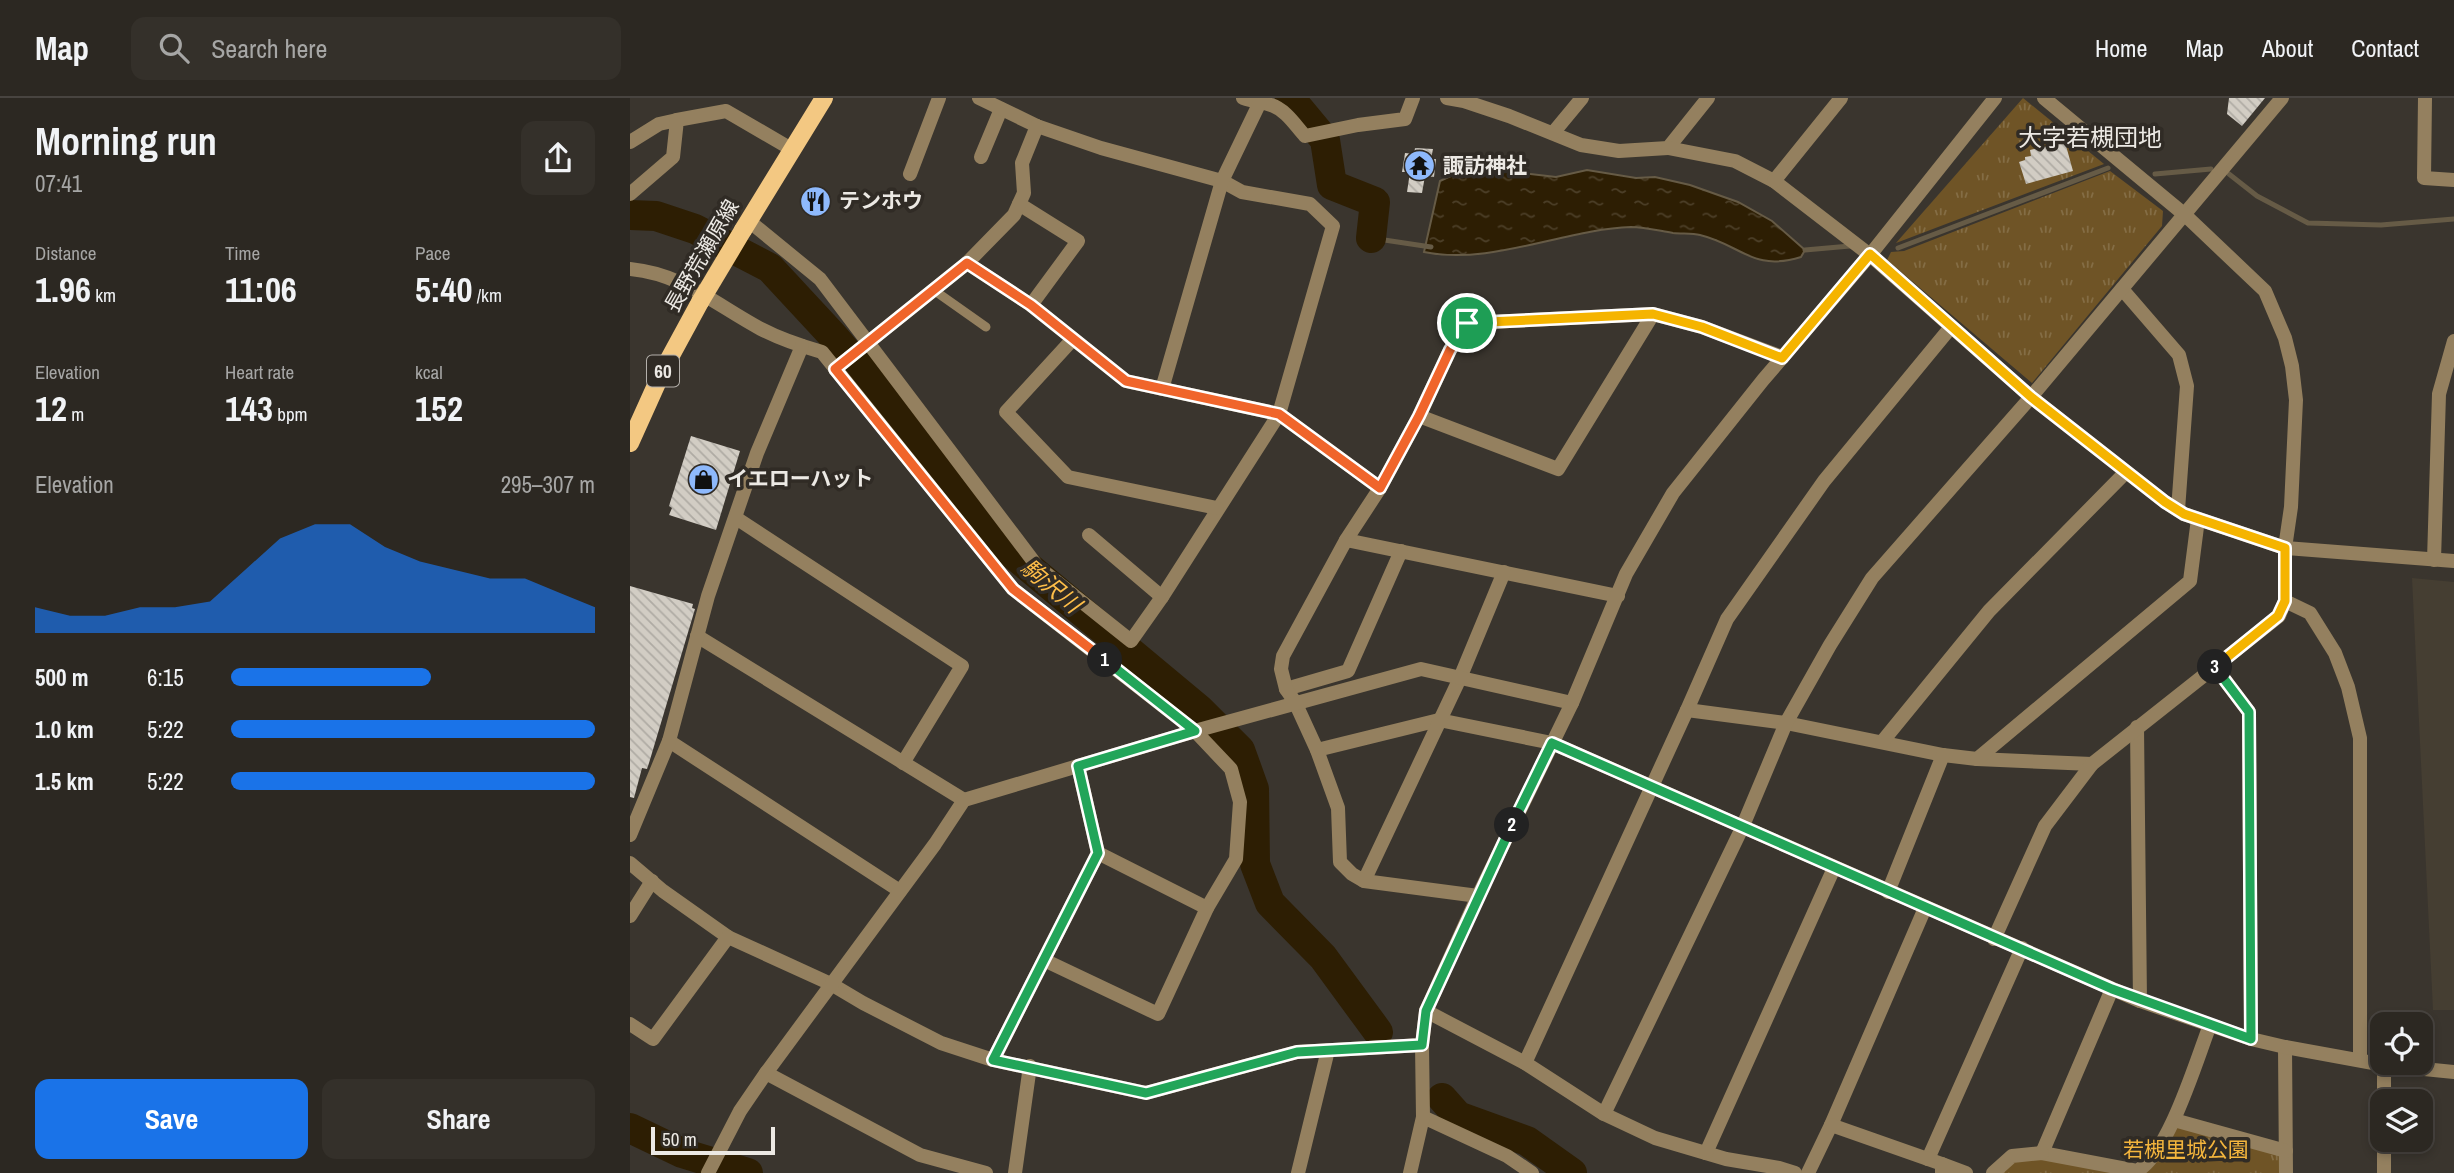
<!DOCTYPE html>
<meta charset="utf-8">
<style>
:root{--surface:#2c2822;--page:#34302a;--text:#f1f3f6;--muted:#a6a6a5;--line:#484440;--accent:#1a73e8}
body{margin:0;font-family:"Archivo Narrow","Noto Sans JP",sans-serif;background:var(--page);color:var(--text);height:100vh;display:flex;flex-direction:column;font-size:26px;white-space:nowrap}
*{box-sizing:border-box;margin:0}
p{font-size:23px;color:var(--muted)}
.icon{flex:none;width:38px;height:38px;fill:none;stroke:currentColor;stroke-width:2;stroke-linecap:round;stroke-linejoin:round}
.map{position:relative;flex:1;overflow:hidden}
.side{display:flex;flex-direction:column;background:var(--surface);width:630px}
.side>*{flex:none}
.tools{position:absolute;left:1740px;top:914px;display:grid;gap:14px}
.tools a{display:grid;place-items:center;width:63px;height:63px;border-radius:14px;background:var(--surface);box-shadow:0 4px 10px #0003,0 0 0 2px var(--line);font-size:35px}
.scale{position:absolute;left:21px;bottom:18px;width:124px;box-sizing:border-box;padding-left:7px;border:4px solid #ece9e4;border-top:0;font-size:19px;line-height:24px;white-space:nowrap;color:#ece9e4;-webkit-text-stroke:5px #302b25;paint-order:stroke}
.pin{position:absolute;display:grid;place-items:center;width:60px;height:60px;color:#fff;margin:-30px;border:4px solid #fff;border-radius:50%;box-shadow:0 2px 7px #0007}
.km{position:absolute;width:35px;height:35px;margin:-18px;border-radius:50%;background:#222;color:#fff;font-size:19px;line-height:35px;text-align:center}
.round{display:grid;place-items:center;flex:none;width:74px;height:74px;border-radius:14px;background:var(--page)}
.summary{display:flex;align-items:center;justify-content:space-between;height:119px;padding:0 35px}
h1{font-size:38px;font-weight:700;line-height:52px}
.metrics{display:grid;grid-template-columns:repeat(3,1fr);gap:10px;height:119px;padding:7px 35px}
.metrics div{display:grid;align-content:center}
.metrics b{font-size:35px;font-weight:700}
.metrics small{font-size:19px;font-weight:400}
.metrics p{font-size:19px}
.chart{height:196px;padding:14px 35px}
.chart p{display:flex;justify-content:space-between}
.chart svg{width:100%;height:126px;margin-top:7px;fill:var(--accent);opacity:.7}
.cta{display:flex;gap:14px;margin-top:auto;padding:14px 35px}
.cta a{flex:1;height:80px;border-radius:14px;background:var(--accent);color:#fff;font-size:28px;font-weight:700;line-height:80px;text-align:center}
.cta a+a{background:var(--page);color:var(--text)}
ul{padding:0 35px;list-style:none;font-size:23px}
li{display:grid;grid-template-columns:112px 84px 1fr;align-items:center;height:52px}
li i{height:18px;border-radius:9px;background:var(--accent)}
header{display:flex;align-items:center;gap:42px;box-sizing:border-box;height:98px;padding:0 35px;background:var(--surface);border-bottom:2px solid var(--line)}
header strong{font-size:33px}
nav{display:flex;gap:38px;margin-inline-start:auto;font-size:24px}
.search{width:490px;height:63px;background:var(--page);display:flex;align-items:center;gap:18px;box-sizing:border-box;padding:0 24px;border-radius:14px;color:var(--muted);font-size:26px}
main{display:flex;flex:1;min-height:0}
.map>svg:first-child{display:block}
.built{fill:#453e32}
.park{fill:url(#park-tufts)}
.water{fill:url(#water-ripples);stroke:#665b46;stroke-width:2}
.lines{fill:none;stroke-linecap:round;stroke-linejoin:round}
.stream{stroke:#665b46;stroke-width:5}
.river{stroke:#2d1e03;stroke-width:30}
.building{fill:url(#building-back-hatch)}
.service{stroke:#94805f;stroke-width:9}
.minor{stroke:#94805f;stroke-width:14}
.tertiary{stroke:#94805f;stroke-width:14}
.primary{stroke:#f3c882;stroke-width:18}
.primary-bridge{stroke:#f3c882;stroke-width:18}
.split-1-casing{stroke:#fff;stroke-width:14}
.split-2-casing{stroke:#fff;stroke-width:14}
.split-3-casing{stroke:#fff;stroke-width:14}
.split-4-casing{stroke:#fff;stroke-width:14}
.split-1{stroke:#f0652b;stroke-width:9}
.split-2{stroke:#22a559;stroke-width:9}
.split-3{stroke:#22a559;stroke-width:9}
.split-4{stroke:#f5b400;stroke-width:9}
.labels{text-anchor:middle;stroke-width:7;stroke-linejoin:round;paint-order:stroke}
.shield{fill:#302b25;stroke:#b4b0ab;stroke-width:2}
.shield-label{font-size:19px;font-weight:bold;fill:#ece9e4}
.poi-label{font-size:21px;font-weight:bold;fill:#ece9e4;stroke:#302b25;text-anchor:start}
.street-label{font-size:21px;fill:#ece9e4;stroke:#302b25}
.park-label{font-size:21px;fill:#f4b53d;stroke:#302b25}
.water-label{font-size:23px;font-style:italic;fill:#febe49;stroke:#302b25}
.quarter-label{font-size:24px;fill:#ece9e4;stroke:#302b25}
</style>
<header>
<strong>Map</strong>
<div class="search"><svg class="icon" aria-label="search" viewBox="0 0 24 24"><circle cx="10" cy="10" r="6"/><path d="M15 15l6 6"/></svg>Search here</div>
<nav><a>Home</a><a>Map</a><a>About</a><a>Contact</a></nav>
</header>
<main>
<section class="side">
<div class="summary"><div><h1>Morning run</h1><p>07:41</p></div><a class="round"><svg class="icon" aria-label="share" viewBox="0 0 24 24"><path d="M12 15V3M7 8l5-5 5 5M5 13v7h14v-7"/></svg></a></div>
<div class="metrics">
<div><p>Distance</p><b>1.96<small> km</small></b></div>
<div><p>Time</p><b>11:06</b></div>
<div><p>Pace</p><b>5:40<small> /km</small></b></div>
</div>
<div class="metrics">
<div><p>Elevation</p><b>12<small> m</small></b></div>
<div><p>Heart rate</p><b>143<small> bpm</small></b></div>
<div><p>kcal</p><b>152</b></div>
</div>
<div class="chart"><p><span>Elevation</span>295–307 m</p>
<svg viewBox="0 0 160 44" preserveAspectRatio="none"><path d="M0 44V35L10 38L20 38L30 35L40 35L50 33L60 22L70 11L80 6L90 6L100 14L110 19L120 22L130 25L140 25L150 30L160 35V44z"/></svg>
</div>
<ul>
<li><b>500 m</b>6:15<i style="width:55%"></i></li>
<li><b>1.0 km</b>5:22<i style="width:100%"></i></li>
<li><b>1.5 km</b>5:22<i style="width:100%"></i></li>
</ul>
<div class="cta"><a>Save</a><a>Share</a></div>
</section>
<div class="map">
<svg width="1824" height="1075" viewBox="0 0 1824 1075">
<defs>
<pattern id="park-tufts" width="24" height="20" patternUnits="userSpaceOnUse" patternTransform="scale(1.75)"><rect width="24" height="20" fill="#6f5426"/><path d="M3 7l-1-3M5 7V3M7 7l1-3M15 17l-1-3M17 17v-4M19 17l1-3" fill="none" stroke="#846d45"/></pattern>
<pattern id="water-ripples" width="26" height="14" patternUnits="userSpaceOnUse" patternTransform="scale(1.75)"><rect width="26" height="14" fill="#2d1e03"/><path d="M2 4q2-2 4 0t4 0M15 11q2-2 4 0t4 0" fill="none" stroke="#4c3f28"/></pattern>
<pattern id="building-back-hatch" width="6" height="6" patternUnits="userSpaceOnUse" patternTransform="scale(1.75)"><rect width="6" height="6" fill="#d2cdc4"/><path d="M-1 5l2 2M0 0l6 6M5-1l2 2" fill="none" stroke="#afaba4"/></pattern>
</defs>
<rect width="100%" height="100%" fill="#3a352e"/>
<polygon class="built" points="1782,480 1824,484 1824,912 1803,912"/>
<g class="park">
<polygon points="1393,0 1474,66 1266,145"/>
<polygon points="1480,73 1533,113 1532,128 1402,285 1257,162 1261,154 1274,153"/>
<polygon points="1552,1027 1649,1057 1654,1075 1516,1075 1540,1031"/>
<polygon points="1415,1060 1494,1075 1370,1075 1380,1063"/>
</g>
<path class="water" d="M840,69L926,79L957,72L1006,80L1025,79L1060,87L1108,104L1142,123L1175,152L1171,159C1122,174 1112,147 1070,137C1062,135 1052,136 1043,135C1030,133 1015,129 1001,129C936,131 859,168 794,154L810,83Z"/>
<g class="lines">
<g class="stream">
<polyline points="1525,76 1581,71"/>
<polyline points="1599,76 1627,98 1678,125 1751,127 1824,121"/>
<polyline points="741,140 801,149"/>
<polyline points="1268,150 1478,70"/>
<polyline points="1175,152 1220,148"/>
</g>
<g class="river">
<polyline points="660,0 695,42 702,87 745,104 741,140"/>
<polyline points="0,117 26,118 65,131 140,170 204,239 243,285 378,452 570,612 610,652 624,691 625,766 640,805 693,859 748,934"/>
<polyline points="812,1000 828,1018 897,1043 942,1075"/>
<polyline points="0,1030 52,1055 118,1075"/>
</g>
</g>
<g class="building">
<polygon points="1599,0 1635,0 1612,28 1597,16"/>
<polygon points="1435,44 1443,73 1396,86 1389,64 1395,62 1395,59 1401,58 1400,52"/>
<polygon points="785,50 803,51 801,61 806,61 804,79 795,78 792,95 777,94 780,74 772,74 775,55 784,56"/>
<polygon points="61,338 110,353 86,432 39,417 42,410 39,408"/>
<polygon points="0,488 63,506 62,510 65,511 19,665 17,671 12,670 4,700 0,699"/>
</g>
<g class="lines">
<polyline class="service" points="305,193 356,229"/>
<g class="minor">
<path d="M613,0C624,4 631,4 641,7C656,12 665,27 675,38L728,27L775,21L783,0"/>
<polyline points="817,0 834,3 879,18 951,47 989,53 1038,50 1078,0"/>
<polyline points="1795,0 1794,80 1824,82"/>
<polyline points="923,35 952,0"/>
<polyline points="0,44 29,26 47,22"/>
<polyline points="1038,50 1105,63 1144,83 1240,157 1401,299 1535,404 1554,416 1655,450 1824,463"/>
<polyline points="351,59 371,11"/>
<polyline points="280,76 309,0"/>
<polyline points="1144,83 1211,0"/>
<polyline points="0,96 43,59 47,22 96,13 163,52"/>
<polyline points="389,106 448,143 401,207"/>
<polyline points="119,123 190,181 407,468 501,543 532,499 649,316 703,128 680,106 612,94 592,83 471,50 407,28 349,0"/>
<polyline points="337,165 401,207 496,283 649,316 750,390"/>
<path d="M0,171C53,176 86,207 131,231C150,241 171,248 192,254L383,491L565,633L601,671L610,704L606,761L577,810"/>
<polyline points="1492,191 1549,257 1557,288 1548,412"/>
<polyline points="1321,229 1194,383 1097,521 1057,612 1156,625 1313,657 1347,661 1462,666"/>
<polyline points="443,241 376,314 438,379 587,410"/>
<polyline points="205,271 337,165 384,117 394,95 392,65 407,28"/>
<polyline points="532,291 592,83 632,0"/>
<polyline points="789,318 928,371 1023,216"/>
<polyline points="106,420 332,568 273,665"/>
<polyline points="459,437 532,499"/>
<polyline points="716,442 988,498"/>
<polyline points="1804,462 1809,296 1824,243"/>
<polyline points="1655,503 1680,515 1705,555 1718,589 1730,640 1730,962"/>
<polyline points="67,538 334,702"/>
<polyline points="1585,569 1619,614 1621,941"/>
<polyline points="656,591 718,573 771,453"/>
<polyline points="1507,629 1510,903"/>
<polyline points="39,643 270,793"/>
<polyline points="1252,644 1359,513 1496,374"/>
<polyline points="687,652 809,622 922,645"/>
<polyline points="1347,661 1560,483 1568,421"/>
<polyline points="0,737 39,643 78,498 127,355 172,248"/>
<polyline points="0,765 33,793 98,839 201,886 233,905 311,945 363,962 516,995 667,954 792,947"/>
<polyline points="734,783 830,580 874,474"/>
<polyline points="1258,794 1313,657"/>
<polyline points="848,798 734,783 722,776 710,764 708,710 687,652 665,604 656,591 651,571 653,558 716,442 750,390 789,318 820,252 837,225 1023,216 1072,229 1152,259"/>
<polyline points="0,818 22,783"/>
<polyline points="414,862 528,916 577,810 468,755"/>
<path d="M1482,891L1412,1055L1507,1073C1539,1055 1566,963 1580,927"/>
<polyline points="796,913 895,965 974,1016 1025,1040 1096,1061 1149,1070 1165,1075"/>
<polyline points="0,926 23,941 98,839"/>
<polyline points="1655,949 1656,1075"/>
<polyline points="363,962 468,755 448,668"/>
<polyline points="895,965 1057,612"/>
<polyline points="1754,967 1754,1003"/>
<polyline points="136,975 290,1057 356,1075"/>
<polyline points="974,1016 1112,730 1156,625 1200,547 1242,480 1401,299 1652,0"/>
<polyline points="793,1019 877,1058 902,1075"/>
<polyline points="1544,1022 1656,1053"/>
<polyline points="1201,1027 1295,810"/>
<polyline points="1754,1041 1754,1075"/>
<polyline points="1076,1055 1204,770"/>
<polyline points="1298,1061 1392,850"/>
<polyline points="1312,1066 1336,1075"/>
<polyline points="78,1075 110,1013 136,975 305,746 334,702 572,631 791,571 942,605"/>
<polyline points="385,1075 400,968"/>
<polyline points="668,1075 698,952"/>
<polyline points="1178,1075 1201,1027 1312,1066 1312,1075"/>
<polyline points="1363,1075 1382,1058 1412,1055"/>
</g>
<g class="tertiary">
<polyline points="922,645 1510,903 1621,941 1655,949 1754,967 1824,974"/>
<polyline points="1364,841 1415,728 1462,666 1649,518 1655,503 1655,450 1661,409 1666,302 1662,268 1655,240 1635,193 1555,117 1414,0"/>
<polyline points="780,1075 793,1019 792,947 796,913 848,798 942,605 996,476 1043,395 1133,282 1240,157 1365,0"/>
</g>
<g class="primary">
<polyline points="113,132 194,0"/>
<polyline points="0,345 32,274 70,204"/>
</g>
<polyline class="primary-bridge" points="70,204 113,132"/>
</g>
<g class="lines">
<defs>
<polyline id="split-1" points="475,562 383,491 205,271 337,165 401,207 496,283 649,316 750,390 789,318 820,252 837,225"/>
<polyline id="split-2" points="475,562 565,633 448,668 468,755 363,962 516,995 667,954 792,947 796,913 882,727"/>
<polyline id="split-3" points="882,727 922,645 1482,891 1621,941 1619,614 1585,569"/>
<polyline id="split-4" points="837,225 1023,216 1072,229 1152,260 1240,156 1401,299 1535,404 1554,416 1655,450 1655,503 1648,518 1585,569"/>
</defs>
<use href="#split-1" class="split-1-casing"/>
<use href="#split-2" class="split-2-casing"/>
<use href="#split-3" class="split-3-casing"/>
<use href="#split-4" class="split-4-casing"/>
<use href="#split-1" class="split-1"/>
<use href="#split-2" class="split-2"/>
<use href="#split-3" class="split-3"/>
<use href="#split-4" class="split-4"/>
</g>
<defs>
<symbol id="temple-disc" viewBox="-11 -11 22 22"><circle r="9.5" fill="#8eb9fc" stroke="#302b25"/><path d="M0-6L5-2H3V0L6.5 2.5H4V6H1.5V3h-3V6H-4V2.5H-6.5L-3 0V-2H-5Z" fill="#111"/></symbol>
<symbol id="restaurant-disc" viewBox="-11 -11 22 22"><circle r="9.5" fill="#8eb9fc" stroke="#302b25"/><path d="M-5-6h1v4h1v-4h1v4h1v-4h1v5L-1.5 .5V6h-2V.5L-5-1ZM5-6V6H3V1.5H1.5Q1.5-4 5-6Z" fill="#111"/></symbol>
<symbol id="shop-disc" viewBox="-11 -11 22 22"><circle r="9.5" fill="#8eb9fc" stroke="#302b25"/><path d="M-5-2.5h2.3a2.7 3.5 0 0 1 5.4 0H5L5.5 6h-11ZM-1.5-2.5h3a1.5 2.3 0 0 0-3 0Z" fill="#111"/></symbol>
</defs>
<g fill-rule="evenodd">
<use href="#temple-disc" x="772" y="50" width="35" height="35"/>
<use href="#restaurant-disc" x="168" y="86" width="35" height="35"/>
<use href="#shop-disc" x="56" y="364" width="35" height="35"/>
</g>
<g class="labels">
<rect class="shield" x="17" y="257.5" width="32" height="31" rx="5"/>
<g class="shield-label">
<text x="33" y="280">60</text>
</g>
<g class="poi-label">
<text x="813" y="75">諏訪神社</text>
<text x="209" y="110">テンホウ</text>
<text x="97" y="388">イエローハット</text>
</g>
<g class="street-label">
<text transform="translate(72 158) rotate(-60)" y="7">長野荒瀬原線</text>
</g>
<g class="park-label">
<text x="1556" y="1059">若槻里城公園</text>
</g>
<g class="water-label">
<text transform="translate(421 488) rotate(40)" y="8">駒沢川</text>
</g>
<g class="quarter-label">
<text x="1460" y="48">大字若槻団地</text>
</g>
</g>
</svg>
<div class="tools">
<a><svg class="icon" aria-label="locate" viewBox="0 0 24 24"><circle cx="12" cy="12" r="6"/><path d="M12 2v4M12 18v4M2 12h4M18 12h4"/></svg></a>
<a><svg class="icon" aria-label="layers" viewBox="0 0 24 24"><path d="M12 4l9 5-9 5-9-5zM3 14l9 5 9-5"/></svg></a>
</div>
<div class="scale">50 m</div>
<div class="pin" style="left:837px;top:225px;background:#1e9e55"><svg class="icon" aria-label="arrive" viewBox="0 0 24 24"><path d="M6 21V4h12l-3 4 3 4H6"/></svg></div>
<b class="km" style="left:475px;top:562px">1</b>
<b class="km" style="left:882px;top:727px">2</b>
<b class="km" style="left:1585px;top:569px">3</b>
</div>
</main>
